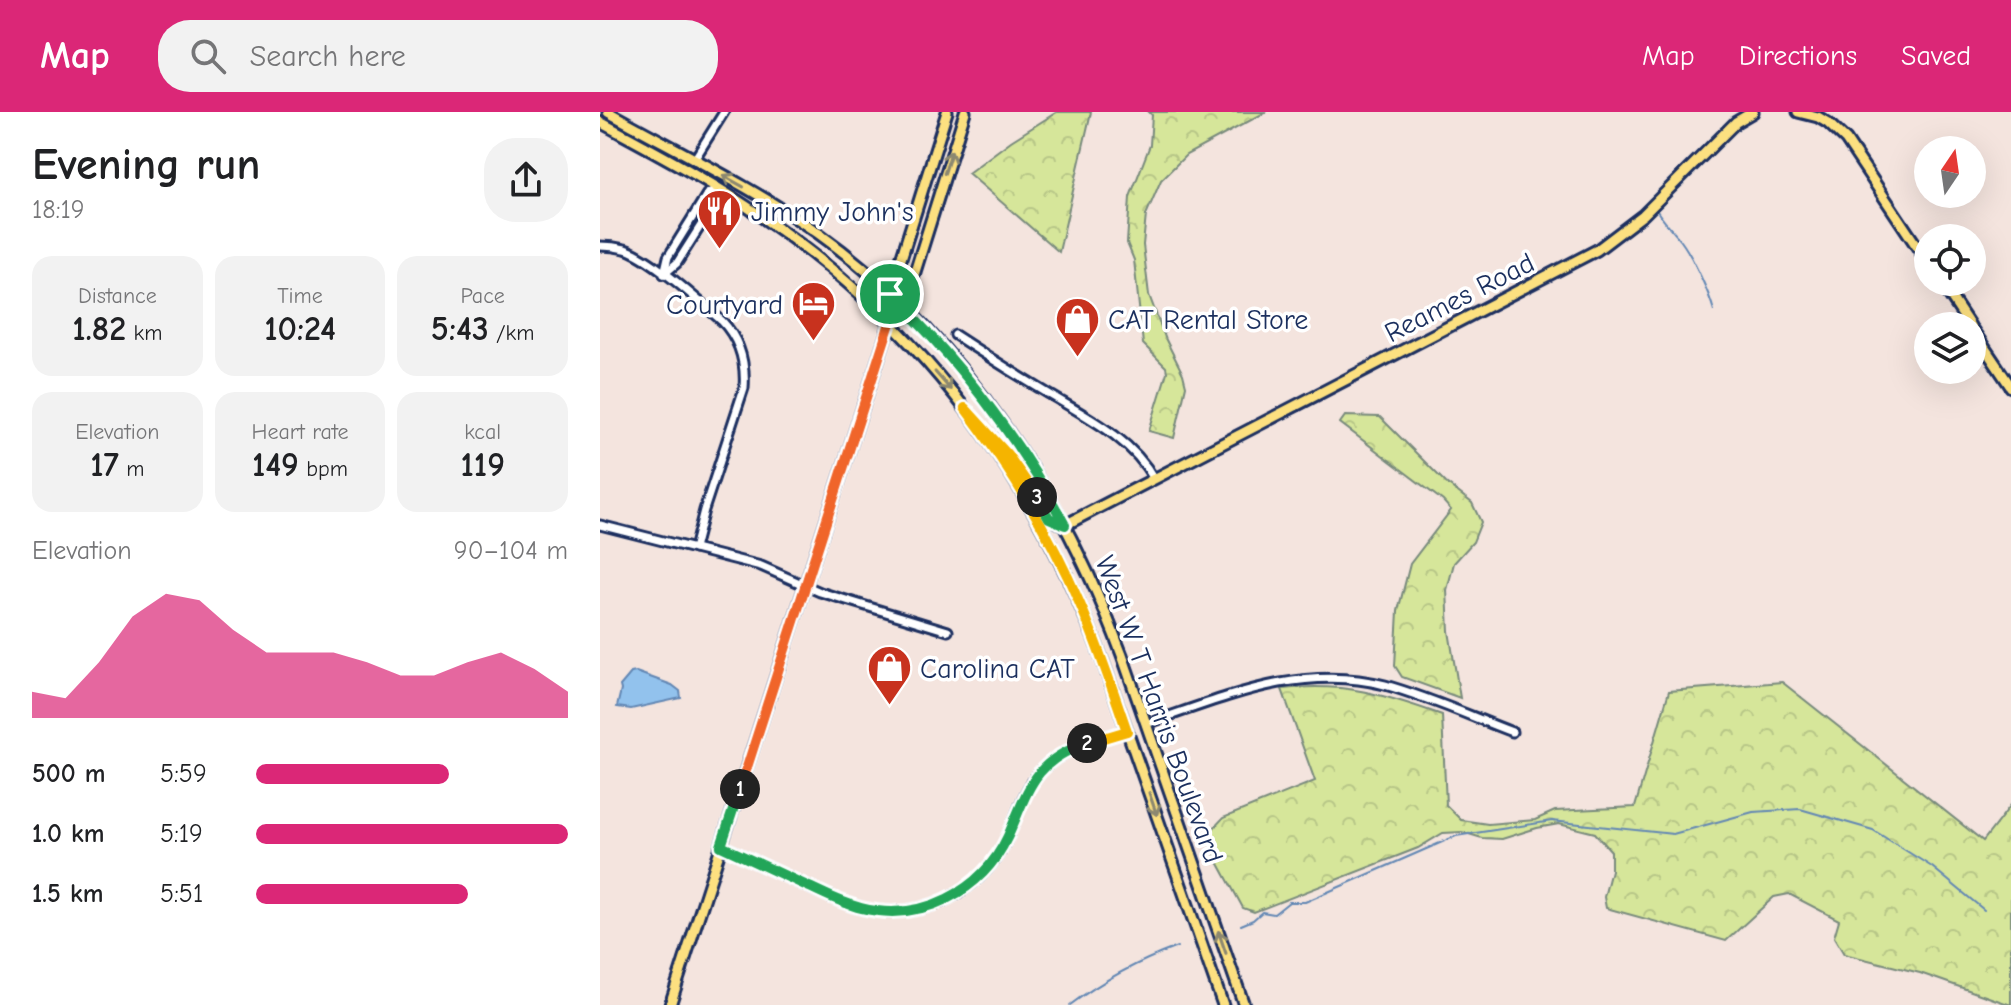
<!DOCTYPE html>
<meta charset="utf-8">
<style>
:root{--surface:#fff;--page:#f2f2f2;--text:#202124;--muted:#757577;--accent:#db2777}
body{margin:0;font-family:"Comic Neue",sans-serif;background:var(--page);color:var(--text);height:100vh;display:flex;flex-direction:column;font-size:30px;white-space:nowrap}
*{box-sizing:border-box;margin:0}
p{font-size:26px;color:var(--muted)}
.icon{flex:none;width:44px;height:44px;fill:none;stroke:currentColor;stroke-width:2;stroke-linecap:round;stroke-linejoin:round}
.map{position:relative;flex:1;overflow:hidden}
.sheet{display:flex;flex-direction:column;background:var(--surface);width:600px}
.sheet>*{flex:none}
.needle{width:52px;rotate:13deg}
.tools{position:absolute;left:1314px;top:24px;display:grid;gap:16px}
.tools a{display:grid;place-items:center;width:72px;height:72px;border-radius:50%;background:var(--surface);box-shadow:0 8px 32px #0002;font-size:40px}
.pin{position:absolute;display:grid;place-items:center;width:68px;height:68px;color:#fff;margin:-34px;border:4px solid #fff;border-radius:50%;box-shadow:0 2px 8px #0007}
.km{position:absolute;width:40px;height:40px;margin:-20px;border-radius:50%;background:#222;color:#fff;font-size:22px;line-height:40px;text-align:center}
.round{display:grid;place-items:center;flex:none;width:84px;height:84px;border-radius:32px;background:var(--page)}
.overview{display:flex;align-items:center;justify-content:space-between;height:136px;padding:0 32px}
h1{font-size:44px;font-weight:700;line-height:60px}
.figures{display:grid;grid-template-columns:repeat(3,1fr);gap:12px;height:136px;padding:8px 32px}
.figures div{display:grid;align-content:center;border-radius:20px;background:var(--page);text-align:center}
.figures b{font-size:34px;font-weight:700}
.figures small{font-size:22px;font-weight:400}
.figures p{font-size:22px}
.chart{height:224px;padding:16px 32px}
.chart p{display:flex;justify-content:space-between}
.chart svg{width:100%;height:144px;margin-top:8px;fill:var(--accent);opacity:.7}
ul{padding:0 32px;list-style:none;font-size:26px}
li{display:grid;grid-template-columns:128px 96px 1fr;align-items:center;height:60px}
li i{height:20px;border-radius:10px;background:var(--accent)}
header{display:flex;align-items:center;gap:48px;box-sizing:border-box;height:112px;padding:0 40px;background:var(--accent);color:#fff}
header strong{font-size:38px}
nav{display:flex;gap:44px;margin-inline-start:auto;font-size:28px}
.search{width:560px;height:72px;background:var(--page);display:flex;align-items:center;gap:20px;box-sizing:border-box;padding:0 28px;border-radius:32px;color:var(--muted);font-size:30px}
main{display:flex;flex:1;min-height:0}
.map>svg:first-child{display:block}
.forest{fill:url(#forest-crowns);stroke:#788a7c;stroke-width:2}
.water{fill:#92c2ed;stroke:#6287b4;stroke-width:2}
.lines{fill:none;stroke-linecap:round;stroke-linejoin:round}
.stream{stroke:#6287b4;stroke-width:2}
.minor-casing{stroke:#1b2f5e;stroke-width:13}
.major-casing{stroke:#1b2f5e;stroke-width:15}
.minor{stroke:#fff;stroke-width:7}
.major{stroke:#fce080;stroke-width:9}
.oneway{stroke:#8c886f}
.split-1-casing{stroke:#fff;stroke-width:16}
.split-2-casing{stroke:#fff;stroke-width:16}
.split-3-casing{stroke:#fff;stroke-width:16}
.split-4-casing{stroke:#fff;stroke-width:16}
.split-1{stroke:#f0652b;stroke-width:10}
.split-2{stroke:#22a559;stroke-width:10}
.split-3{stroke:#f5b400;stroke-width:10}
.split-4{stroke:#22a559;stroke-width:10}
.labels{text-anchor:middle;stroke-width:7;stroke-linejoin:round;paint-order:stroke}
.poi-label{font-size:28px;fill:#1b2f5e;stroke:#fff;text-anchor:start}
.street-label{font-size:28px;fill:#1b2f5e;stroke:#fff}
</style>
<header>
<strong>Map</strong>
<div class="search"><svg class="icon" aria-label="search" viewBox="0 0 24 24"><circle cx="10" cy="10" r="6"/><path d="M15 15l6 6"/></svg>Search here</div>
<nav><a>Map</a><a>Directions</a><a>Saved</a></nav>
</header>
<main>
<section class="sheet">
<div class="overview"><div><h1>Evening run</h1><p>18:19</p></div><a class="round"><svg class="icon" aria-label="share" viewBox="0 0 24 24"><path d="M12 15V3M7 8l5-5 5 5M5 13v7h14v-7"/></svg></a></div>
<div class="figures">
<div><p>Distance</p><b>1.82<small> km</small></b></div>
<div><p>Time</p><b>10:24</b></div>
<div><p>Pace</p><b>5:43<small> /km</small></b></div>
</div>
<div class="figures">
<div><p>Elevation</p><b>17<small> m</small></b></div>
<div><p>Heart rate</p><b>149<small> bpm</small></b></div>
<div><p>kcal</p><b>119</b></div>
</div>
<div class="chart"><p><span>Elevation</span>90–104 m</p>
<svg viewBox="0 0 160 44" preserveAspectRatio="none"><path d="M0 44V36L10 38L20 27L30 13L40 6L50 8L60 17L70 24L80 24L90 24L100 27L110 31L120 31L130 27L140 24L150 29L160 36V44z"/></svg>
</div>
<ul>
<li><b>500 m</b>5:59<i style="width:62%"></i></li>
<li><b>1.0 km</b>5:19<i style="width:100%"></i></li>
<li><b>1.5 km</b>5:51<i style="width:68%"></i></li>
</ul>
</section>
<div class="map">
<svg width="1411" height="893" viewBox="0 0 1411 893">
<defs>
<pattern id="forest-crowns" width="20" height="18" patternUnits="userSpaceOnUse" patternTransform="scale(2)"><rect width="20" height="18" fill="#d6e69a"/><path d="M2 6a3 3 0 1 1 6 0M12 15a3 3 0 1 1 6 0" fill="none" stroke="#b7c687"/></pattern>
</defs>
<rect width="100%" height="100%" fill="#f4e4de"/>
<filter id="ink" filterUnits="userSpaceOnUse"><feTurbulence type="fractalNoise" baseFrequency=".0125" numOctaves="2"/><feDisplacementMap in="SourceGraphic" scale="16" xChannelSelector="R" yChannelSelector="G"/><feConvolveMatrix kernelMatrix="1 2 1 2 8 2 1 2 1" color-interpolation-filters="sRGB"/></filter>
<g filter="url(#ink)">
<g class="forest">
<polygon points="457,0 491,0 459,140 368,61 411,29"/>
<polygon points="549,0 666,0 586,43 561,68 546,103 543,133 549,183 566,228 583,262 586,274 574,326 549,319 567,260 566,255 543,232 534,148 527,131 530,85 550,33 552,3"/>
<polygon points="745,304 780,305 846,371 872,391 881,410 873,430 854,451 847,478 849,519 860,586 802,565 795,554 798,499 810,452 851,398 843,389 740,311"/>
<path d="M1182,570L1383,729L1411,693V893L1320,861L1244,842L1234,825L1239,808L1189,782L1174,785L1126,829L1006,796L1004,785L1011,758V739L995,721L959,712L937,716L902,727L882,726L862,720L843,721L818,736L654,800L643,796L617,748L608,722L623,706L715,669L682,577C745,570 783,582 842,603L846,693L861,708L888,712L935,708L955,699L1035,695L1069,579Z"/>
</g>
<polygon class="water" points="36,560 72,573 80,579 81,586 31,597 17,595 21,578 20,574 31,561"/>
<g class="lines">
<g class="stream">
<path d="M1057,99C1065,111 1073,119 1081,129C1093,145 1109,181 1114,199"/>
<polyline points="641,813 653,808 662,800 674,802 689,790 705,790 856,724 952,709 1073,722 1153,700 1200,697 1273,718 1332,755 1384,798"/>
<path d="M470,893C503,868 539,849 577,835"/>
</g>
<defs>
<g id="minor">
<polyline points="94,48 124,0"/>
<path d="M0,134C8,134 17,135 25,137C51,145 100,190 122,209C140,228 146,250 144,276L104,398L94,437"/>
<polyline points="64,162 68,145 107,82 117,76"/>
<polyline points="64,162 77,151 115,91 117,76"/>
<path d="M355,223C384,242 414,261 444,279C483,303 531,325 554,367"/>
<polyline points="0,413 161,454 220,480 348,519"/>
<path d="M546,612C624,586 702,551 785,573C828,585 870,604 912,620"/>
<path d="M121,734C149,747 177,760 204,773C223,781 241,791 261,796C318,810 378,783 405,731C416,708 422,679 440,660C463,635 496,628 527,619"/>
</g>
<g id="major">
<path d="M8,0C78,39 152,75 218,121C361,223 462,381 522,543L644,893"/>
<polyline points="1198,0 1218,5 1228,11 1246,28 1328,151"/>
<path d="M0,10C55,40 111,69 162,105C324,215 435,367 503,550L623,893"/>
<polyline points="1341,170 1370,214"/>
<polyline points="290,211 304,195 365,0"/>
<polyline points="1372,217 1411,275"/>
<polyline points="395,327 420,359 446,402 453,408 465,413"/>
<polyline points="465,413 997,138 1043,103 1136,10 1153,0"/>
<polyline points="70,893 290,211 290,182 347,0"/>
</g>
</defs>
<use href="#minor" class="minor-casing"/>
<use href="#major" class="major-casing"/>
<use href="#minor" class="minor"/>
<use href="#major" class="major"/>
</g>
<defs><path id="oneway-shaft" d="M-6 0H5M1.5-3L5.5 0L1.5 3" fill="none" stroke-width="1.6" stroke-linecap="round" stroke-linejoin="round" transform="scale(2)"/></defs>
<g class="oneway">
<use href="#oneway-shaft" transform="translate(348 50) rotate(-72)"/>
<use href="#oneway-shaft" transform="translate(133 69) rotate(-151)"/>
<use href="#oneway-shaft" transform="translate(343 269) rotate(49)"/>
<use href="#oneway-shaft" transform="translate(553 692) rotate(71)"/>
<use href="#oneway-shaft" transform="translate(622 830) rotate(-109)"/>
</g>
</g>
<g class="lines" filter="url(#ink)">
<defs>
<polyline id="split-1" points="140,677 290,211 290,182"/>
<path id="split-2" d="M140,677L121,734C149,747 177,760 205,773C223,781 241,791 261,796C321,811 382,780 408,724C429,677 433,649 487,631"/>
<path id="split-3" d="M437,385L407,342L365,296C411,357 450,422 480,492C498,533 512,576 527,619L487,631"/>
<path id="split-4" d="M290,182C360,250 419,327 465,413L449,406L437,385"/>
</defs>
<use href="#split-1" class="split-1-casing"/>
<use href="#split-2" class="split-2-casing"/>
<use href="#split-3" class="split-3-casing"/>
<use href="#split-4" class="split-4-casing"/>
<use href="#split-1" class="split-1"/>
<use href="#split-2" class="split-2"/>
<use href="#split-3" class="split-3"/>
<use href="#split-4" class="split-4"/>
</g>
<defs>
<symbol id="restaurant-pin" viewBox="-11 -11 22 30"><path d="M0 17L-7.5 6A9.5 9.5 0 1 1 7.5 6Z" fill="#c8321e" stroke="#fff"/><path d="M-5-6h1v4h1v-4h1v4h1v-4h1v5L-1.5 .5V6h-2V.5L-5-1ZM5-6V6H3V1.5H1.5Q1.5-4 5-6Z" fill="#fff"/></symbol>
<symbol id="hotel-pin" viewBox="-11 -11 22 30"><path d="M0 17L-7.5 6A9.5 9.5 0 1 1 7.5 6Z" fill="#c8321e" stroke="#fff"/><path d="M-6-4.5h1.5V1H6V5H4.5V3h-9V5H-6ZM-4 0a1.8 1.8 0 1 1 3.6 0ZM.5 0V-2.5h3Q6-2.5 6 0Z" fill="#fff"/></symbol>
<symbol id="shop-pin" viewBox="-11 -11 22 30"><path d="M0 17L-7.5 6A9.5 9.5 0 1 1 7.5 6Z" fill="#c8321e" stroke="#fff"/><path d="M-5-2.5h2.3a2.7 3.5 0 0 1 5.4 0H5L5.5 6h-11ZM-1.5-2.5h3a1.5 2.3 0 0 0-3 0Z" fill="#fff"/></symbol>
</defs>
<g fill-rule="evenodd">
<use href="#restaurant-pin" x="94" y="74" width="51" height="69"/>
<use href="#hotel-pin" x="188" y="166" width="51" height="69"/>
<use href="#shop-pin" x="452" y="182" width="51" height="69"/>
<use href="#shop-pin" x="264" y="530" width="51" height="69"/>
</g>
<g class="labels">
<g class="poi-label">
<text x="151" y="109">Jimmy John's</text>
<text x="183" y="202" text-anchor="end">Courtyard</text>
<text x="508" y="217">CAT Rental Store</text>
<text x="320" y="566">Carolina CAT</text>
</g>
<g class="street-label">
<text transform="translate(859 185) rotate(-27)" y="10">Reames Road</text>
<text transform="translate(560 597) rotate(70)" y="10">West W T Harris Boulevard</text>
</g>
</g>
</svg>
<div class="tools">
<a><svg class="needle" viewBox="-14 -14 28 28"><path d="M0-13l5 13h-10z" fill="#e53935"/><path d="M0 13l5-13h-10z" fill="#757577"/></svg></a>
<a><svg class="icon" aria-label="locate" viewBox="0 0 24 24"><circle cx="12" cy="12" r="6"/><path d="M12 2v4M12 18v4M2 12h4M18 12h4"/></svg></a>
<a><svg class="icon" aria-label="layers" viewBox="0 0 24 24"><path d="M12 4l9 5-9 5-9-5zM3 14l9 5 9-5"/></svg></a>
</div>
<div class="pin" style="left:290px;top:182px;background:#1e9e55"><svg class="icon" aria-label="arrive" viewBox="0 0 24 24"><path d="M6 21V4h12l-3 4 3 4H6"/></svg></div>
<b class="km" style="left:140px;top:677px">1</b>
<b class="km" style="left:487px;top:631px">2</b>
<b class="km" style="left:437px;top:385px">3</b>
</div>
</main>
